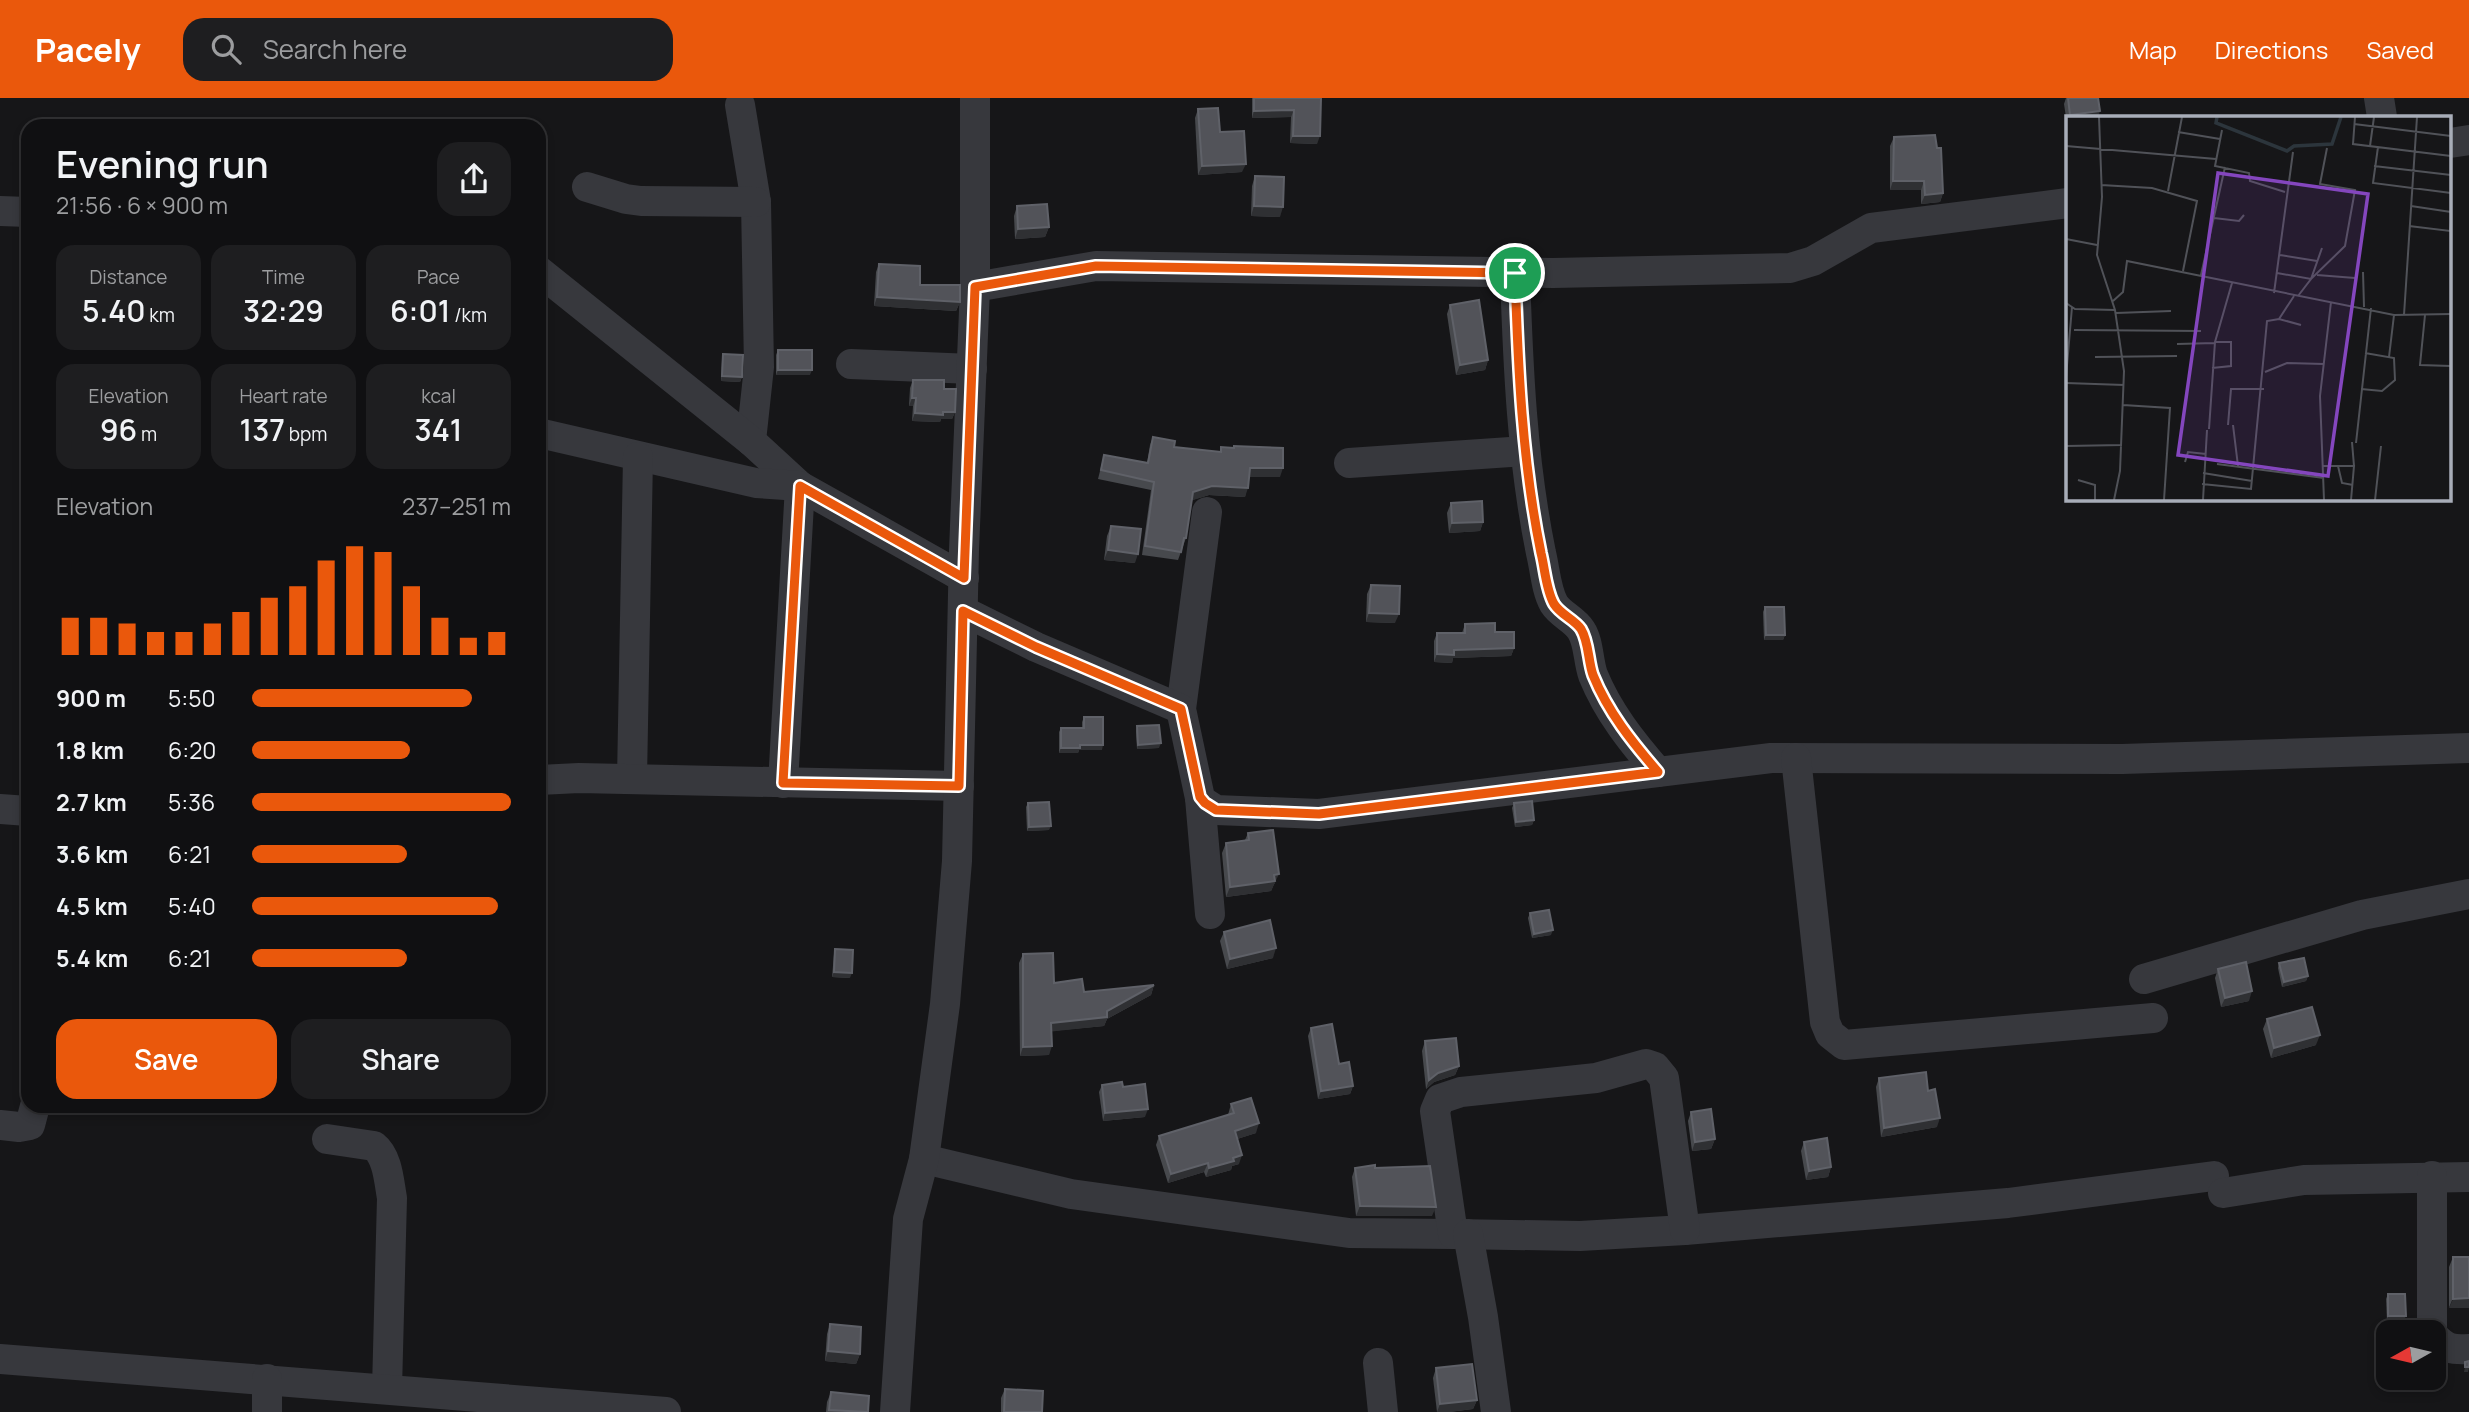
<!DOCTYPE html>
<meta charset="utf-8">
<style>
:root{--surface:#101012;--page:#1e1e20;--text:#f1f3f6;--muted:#9c9d9f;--line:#303032;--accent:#ea580c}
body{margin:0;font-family:Manrope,sans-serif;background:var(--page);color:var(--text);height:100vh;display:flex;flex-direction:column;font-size:26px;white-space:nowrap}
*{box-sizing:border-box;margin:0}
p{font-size:23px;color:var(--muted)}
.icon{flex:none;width:38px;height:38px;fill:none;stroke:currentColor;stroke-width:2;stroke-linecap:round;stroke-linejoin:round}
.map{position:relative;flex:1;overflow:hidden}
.details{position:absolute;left:21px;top:21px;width:525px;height:994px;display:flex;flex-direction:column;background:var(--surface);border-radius:21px;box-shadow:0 4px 10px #0003,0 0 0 2px var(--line)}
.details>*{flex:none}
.needle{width:46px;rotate:262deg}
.buttons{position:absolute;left:2376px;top:1222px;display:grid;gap:14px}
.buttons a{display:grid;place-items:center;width:70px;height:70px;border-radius:14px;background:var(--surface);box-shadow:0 4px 10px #0003,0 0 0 2px var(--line);font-size:35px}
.pin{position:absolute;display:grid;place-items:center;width:60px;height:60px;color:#fff;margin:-30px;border:4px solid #fff;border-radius:50%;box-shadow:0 2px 7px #0007}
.round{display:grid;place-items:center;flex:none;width:74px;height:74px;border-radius:21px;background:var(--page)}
.summary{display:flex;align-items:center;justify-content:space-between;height:119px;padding:0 35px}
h1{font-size:38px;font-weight:600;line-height:52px}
.figures{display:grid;grid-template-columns:repeat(3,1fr);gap:10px;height:119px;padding:7px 35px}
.figures div{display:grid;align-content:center;border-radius:18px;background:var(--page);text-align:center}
.figures b{font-size:30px;font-weight:600}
.figures small{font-size:19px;font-weight:400}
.figures p{font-size:19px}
.chart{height:196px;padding:14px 35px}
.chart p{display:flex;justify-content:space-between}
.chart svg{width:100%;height:126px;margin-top:7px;stroke:var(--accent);stroke-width:6}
.cta{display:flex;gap:14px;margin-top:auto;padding:14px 35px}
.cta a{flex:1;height:80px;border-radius:21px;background:var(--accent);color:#fff;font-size:28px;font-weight:600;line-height:80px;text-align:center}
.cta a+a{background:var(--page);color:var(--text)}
ul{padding:0 35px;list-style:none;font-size:23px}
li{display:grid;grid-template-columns:112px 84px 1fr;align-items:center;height:52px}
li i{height:18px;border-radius:9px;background:var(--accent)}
header{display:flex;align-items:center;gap:42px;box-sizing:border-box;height:98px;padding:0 35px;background:var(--accent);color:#fff}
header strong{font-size:33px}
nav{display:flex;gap:38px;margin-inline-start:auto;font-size:24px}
.search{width:490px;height:63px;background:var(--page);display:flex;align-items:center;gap:18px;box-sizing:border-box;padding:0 24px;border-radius:21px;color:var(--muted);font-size:26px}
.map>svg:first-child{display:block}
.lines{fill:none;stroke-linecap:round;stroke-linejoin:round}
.minor{stroke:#37383d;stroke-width:30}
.wall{fill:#47494d}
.shaded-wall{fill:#2f3033}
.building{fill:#525359;stroke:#5f6168;stroke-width:2}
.route-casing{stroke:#fff;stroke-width:14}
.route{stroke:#ea580c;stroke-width:9}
.inset-river{fill:none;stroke:#2c353c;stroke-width:3.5}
.inset-road{fill:none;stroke:#505258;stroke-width:2}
.view{fill:#8446be;fill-opacity:0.15;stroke:#8446be;stroke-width:3.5}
.inset-edge{fill:none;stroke:#a8adb8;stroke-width:3.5}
</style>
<header>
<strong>Pacely</strong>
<div class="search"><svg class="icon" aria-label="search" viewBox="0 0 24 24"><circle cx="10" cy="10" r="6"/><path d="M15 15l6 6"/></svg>Search here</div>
<nav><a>Map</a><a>Directions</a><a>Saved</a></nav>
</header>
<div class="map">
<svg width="2469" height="1314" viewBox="0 0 2469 1314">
<rect width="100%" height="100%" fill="#161618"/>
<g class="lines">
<g class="minor">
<polyline points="2379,0 2382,19"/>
<polyline points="740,7 756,104 759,269 751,343"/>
<polyline points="2450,45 2469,42"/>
<polyline points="587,89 626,101 641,103 756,104"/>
<polyline points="0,113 28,114"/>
<polyline points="539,173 751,343 800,388 783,685"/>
<path d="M1515,175C1518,269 1522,362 1541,455C1545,471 1546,492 1554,506C1561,517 1574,521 1581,532C1589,544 1588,563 1593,577C1608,614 1632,644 1658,674"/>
<polyline points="975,189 1096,168 1553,175 1790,170 1813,163 1871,130 2068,105"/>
<polyline points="851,266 972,271"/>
<polyline points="539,335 756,385 800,388 964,480"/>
<polyline points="1349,365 1525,353"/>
<polyline points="1207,414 1181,611 1200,700 1205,705 1216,712 1319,716 1771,660 2122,661 2469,650"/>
<polyline points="963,513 1036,549 1181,611"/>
<polyline points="1796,660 1825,924 1830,936 1844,947 2153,920"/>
<polyline points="632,681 638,359"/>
<polyline points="539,682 579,680 959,688"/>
<polyline points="1200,700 1210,816"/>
<polyline points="0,711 28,713"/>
<polyline points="2144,881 2362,817 2469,796"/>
<polyline points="0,1027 19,1029 30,1027 35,1008"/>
<path d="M327,1041L374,1048C388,1059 389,1084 392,1100L387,1291"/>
<polyline points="924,1061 1071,1096 1349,1135 1453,1136 1580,1138 1685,1132 2008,1105 2214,1078"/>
<polyline points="2223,1095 2304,1082 2469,1079"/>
<polyline points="1453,1136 1435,1013 1440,1001 1461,994 1596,980 1646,966 1655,969 1664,980 1685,1132"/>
<polyline points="1468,1136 1483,1219 1496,1314"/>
<polyline points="2432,1234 2432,1078"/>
<path d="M2434,1238C2446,1251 2452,1252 2469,1251"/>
<polyline points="0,1261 666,1314"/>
<polyline points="1378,1265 1383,1314"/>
<polyline points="267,1314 267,1281"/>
<polyline points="895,1314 908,1121 924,1061 945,906 957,763 964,452 975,189 975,0"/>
</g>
</g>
<g class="wall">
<polygon points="1252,0 1321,0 1317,46 1290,45 1291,19 1252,20"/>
<polygon points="2066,0 2098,0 2098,19 2068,19 2068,26 2067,26 2064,6"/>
<polygon points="1198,11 1220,34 1242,74 1198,77 1195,20"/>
<polygon points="1894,39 1937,50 1943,95 1940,104 1921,106 1921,92 1890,92 1890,48"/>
<polygon points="1255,78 1280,119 1251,118 1252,88"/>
<polygon points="1017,108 1049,129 1045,139 1015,141 1014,118"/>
<polygon points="879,166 920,187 960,204 956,213 874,208 876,174"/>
<polygon points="1450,207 1488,262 1485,272 1456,277 1447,216"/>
<polygon points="778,252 810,277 776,277 776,257"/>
<polygon points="723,256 742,279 740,284 721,283 722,261"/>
<polygon points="913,282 944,291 955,314 952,321 941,321 940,324 912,323 913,308 909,308 910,290"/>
<polygon points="1153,339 1174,349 1220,354 1221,349 1280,379 1249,379 1245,399 1209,397 1192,402 1186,440 1178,462 1142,457 1151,392 1098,381 1104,357 1147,365 1150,347"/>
<polygon points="1451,405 1483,424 1480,433 1449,435 1447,415"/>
<polygon points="1111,428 1135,465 1104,462 1107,438"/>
<polygon points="1371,487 1395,525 1366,524 1367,496"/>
<polygon points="1765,509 1785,537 1783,542 1764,542 1763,514"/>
<polygon points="1465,526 1495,534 1514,550 1511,558 1453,560 1452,565 1434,564 1434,543 1437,535 1462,535"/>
<polygon points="1084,619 1102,652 1079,652 1078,655 1059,655 1059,634 1061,630 1082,630 1082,624"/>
<polygon points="1137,628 1159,650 1137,651 1136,633"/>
<polygon points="1028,705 1049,732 1027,733 1026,709"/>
<polygon points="1514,705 1534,722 1532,727 1515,729 1512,710"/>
<polygon points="1248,735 1275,785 1274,786 1271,793 1226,799 1222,755 1226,745 1245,742"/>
<polygon points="1530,815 1551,837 1532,840 1528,820"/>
<polygon points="1224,834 1273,860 1227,871 1220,843"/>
<polygon points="835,851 850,880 832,879 834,856"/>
<polygon points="1023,856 1054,885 1084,894 1154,887 1151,897 1107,921 1104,928 1051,933 1049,957 1020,958 1019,865"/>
<polygon points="2279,865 2308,878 2306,883 2282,889 2278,870"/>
<polygon points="2218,871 2249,903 2221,909 2215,880"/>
<polygon points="2267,921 2316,947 2271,960 2263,931"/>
<polygon points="1311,930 1339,966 1353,988 1350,996 1318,1001 1308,938"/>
<polygon points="1425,943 1459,968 1455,977 1434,984 1426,991 1422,953"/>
<polygon points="1879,980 1928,993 1937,1029 1881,1039 1876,989"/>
<polygon points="1102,987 1123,989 1145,1019 1103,1023 1099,994"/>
<polygon points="1231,1006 1256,1035 1237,1041 1239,1066 1232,1068 1231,1072 1206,1079 1204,1074 1168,1085 1156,1047 1159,1038 1228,1017"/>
<polygon points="1691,1014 1715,1041 1711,1051 1692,1053 1688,1023"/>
<polygon points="1804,1044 1831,1069 1828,1079 1806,1082 1801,1053"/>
<polygon points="1355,1070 1375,1070 1432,1118 1356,1118 1352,1079"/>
<polygon points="2453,1159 2469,1159 2449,1210 2449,1169"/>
<polygon points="2388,1196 2404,1222 2387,1223 2386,1201"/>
<polygon points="830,1226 860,1256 856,1266 825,1263 827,1236"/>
<polygon points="1436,1270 1477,1302 1473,1311 1449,1314 1437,1314 1433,1280"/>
<polygon points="1005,1291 1042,1314 1001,1314 1001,1300"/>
<polygon points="831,1294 868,1314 826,1314 827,1304"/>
</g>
<g class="shaded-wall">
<polygon points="1294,12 1291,19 1252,20 1254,13"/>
<polygon points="2100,13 2098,19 2069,19 2070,17"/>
<polygon points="1293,38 1320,38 1317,46 1290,45"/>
<polygon points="1246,66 1242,74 1198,77 1202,68"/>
<polygon points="1893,83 1924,83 1921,92 1890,92"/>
<polygon points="1943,95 1940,104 1921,106 1925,97"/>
<polygon points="1254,108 1283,109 1280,119 1251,118"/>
<polygon points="1049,129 1045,139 1015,141 1018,131"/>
<polygon points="877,199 960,204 956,213 874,208"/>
<polygon points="1488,262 1485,272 1456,277 1460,267"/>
<polygon points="778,272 812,272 810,277 776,277"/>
<polygon points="722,278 742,279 740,284 721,283"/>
<polygon points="912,300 916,300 913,308 909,308"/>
<polygon points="943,314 955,314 952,321 941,321 940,324 912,323 915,315"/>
<polygon points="1250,370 1283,370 1280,379 1247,379"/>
<polygon points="1212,388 1248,390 1245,399 1209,397 1190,403 1193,394"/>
<polygon points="1483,424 1480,433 1449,435 1452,425"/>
<polygon points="1108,452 1138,456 1135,465 1104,462"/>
<polygon points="1369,515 1399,516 1395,525 1366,524"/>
<polygon points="1766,537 1785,537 1783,542 1764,542"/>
<polygon points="1514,550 1511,558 1453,560 1452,565 1434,564 1437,556 1454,552"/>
<polygon points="1161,645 1159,650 1137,651 1138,647"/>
<polygon points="1080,647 1103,647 1102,652 1079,652 1078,655 1059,655 1061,650"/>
<polygon points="1534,722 1532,727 1515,729 1516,724"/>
<polygon points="1051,728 1049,732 1027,733 1029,729"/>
<polygon points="1279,776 1271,793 1226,799 1230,789"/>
<polygon points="1553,832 1551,837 1532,840 1534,836"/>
<polygon points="1276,850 1273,860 1227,871 1230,861"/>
<polygon points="834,874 852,875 850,880 832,879"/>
<polygon points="2308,878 2306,883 2282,889 2284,884"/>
<polygon points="1154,887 1151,897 1107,921 1104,928 1047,934 1051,925 1107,913"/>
<polygon points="2252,893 2249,903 2221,909 2225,900"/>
<polygon points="2320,937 2316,947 2271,960 2274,950"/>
<polygon points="1052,948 1049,957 1020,958 1023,949"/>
<polygon points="1459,968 1455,977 1434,984 1426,991 1429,982 1438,975"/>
<polygon points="1353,988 1350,996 1318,1001 1321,993"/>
<polygon points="1148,1011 1145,1019 1103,1023 1105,1015"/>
<polygon points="1940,1020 1937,1029 1881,1039 1884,1030"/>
<polygon points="1259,1025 1256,1035 1231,1043 1235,1033"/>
<polygon points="1715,1041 1711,1051 1692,1053 1695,1044"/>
<polygon points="1242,1057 1239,1066 1232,1068 1231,1072 1206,1079 1209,1070"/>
<polygon points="1208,1065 1204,1074 1168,1085 1171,1076"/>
<polygon points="1831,1069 1828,1079 1806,1082 1809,1073"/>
<polygon points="1360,1108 1436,1109 1432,1118 1356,1118"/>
<polygon points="2469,1200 2469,1210 2449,1210 2453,1201"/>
<polygon points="2388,1218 2406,1218 2404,1222 2387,1223"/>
<polygon points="828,1253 860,1256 856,1266 825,1263"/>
<polygon points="2465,1269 2469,1269 2468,1274 2464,1274"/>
<polygon points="1477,1302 1473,1311 1449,1314 1437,1314 1440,1306"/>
</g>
<g class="building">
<polygon points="1254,0 1321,0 1320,38 1293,38 1294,12 1254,13"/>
<polygon points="2068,0 2098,0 2100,13 2070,17"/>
<polygon points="1218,10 1220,34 1244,33 1246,66 1202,68 1198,11"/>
<polygon points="1935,37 1937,50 1941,50 1943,95 1925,97 1924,83 1893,83 1894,39"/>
<polygon points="1255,78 1284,79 1283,109 1254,108"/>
<polygon points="1047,106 1049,129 1018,131 1017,108"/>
<polygon points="879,166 920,168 920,187 960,187 960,204 877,199"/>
<polygon points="1479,202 1488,262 1460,267 1450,207"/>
<rect x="778" y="252" width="34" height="20"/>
<polygon points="723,256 743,257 742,279 722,278"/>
<polygon points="913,282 944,282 944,291 956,291 955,314 943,314 943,317 915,315 916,300 912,300"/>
<polygon points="1153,339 1175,343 1174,349 1221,354 1221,349 1234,350 1234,348 1283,350 1283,370 1250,370 1248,390 1212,388 1193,394 1186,440 1184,440 1181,454 1145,448 1154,384 1101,372 1104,357 1148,365"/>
<polygon points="1482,403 1483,424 1452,425 1451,405"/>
<polygon points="1111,428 1141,431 1138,456 1108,452"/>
<polygon points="1371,487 1400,488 1399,516 1369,515"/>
<polygon points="1765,509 1784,509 1785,537 1766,537"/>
<polygon points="1495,525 1495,534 1514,534 1514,550 1454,552 1454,557 1437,556 1437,535 1465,535 1465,526"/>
<polygon points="1084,619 1103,619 1103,647 1080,647 1080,650 1061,650 1061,630 1084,630"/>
<polygon points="1159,627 1161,645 1138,647 1137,628"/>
<polygon points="1532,703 1534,722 1516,724 1514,705"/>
<polygon points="1049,704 1051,728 1029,729 1028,705"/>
<polygon points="1273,732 1279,776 1274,777 1275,783 1230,789 1226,745 1249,742 1248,735"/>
<polygon points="1549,812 1553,832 1534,836 1530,815"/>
<polygon points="1270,822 1276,850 1230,861 1224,834"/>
<polygon points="835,851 853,852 852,875 834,874"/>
<polygon points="1053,855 1054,885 1082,881 1084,894 1154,887 1107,913 1107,919 1051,925 1052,948 1023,949 1023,856"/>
<polygon points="2304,860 2308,878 2284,884 2279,865"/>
<polygon points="2246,864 2252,893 2225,900 2218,871"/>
<polygon points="2312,909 2320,937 2274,950 2267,921"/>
<polygon points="1332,926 1339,966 1349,964 1353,988 1321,993 1311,930"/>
<polygon points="1456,940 1459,968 1438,975 1429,982 1425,943"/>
<polygon points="1926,974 1928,993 1935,991 1940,1020 1884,1030 1879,980"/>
<polygon points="1122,984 1123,989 1145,986 1148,1011 1105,1015 1102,987"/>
<polygon points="1251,1000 1259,1025 1235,1033 1242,1057 1233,1060 1234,1063 1209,1070 1208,1065 1171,1076 1159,1038 1234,1015 1231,1006"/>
<polygon points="1711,1011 1715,1041 1695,1044 1691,1014"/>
<polygon points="1827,1040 1831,1069 1809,1073 1804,1044"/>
<polygon points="1375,1067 1375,1070 1430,1068 1436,1109 1360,1108 1355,1070"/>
<polygon points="2453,1159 2469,1159 2469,1200 2453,1201"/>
<polygon points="2388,1196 2405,1196 2406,1218 2388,1218"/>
<polygon points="830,1226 861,1229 860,1256 828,1253"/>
<polygon points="2469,1263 2469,1269 2465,1269 2465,1264"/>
<polygon points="1472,1266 1477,1302 1440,1306 1436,1270"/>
<polygon points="1005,1291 1043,1293 1042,1314 1004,1314"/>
<polygon points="831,1294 869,1298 868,1314 829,1312"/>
</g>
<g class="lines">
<defs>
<path id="route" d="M1096,168L1515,175C1518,269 1522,362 1541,455C1545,471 1546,492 1554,506C1561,517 1574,521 1581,531C1589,544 1588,563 1593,577C1608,614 1632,644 1658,674L1319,716L1216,712L1205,705L1200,699L1181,611L1036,549L963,513L959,688L783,685L800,388L964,480L975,189Z"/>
</defs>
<use href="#route" class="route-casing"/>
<use href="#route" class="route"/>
</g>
<g transform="translate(2066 18)">
<rect width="385" height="385" fill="#161618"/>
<path class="inset-river" d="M151,1L150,7L221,35L228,30L266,28L275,1"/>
<path class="inset-road" d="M33,1L36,81L31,139L49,194L58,255L54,355L48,384M289,1L287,28L385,40M288,8L385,20M156,14L149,50L183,57L184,65L219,76M112,16L154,23M0,30L150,43M304,30L308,1M312,31L307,67L385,77M308,50L385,59M35,69L86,72L131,85L117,155M102,75L116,1M345,90L385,96M148,102L173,105L178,99M343,110L384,115L385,106M0,123L31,129M214,139L251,145M297,156L298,191M211,157L245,163L279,130L289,74L254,68L261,32M135,159L159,51M251,159L289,162M208,177L227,36M232,180L245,163L256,132M47,185L57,176L61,145L328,199L385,198M0,187L9,193L49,194M50,197L105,195M338,199L351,1M359,199L354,249L385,250M213,203L228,180M8,214L135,215M111,228L149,227M29,241L111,240M323,241L328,199M146,252L165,250V226H149M199,256L221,247L258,248M0,261L6,191M0,267L58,269M295,273L316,275L329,264L328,242L299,237M57,289L104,292L98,384M162,309L165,273H198M167,309L172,350M143,313L149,226L166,167M286,326L288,350M290,327L305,192M0,330L56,329M119,346L122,336L140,338M151,348L258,362M257,350H288L285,384M272,350L276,367L287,369M137,357L186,365M12,364L29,369V384M136,368L185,373L201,205L213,203L235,209M137,384L141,314M258,384L254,280L265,186M309,384L315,330"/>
<path class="view" d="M152,57L302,78L262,360L112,339Z"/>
<rect width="385" height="385" class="inset-edge"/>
</g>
</svg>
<div class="buttons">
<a><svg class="needle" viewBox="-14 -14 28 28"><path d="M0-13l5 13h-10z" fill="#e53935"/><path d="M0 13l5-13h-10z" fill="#9c9d9f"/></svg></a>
</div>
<div class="pin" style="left:1515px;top:175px;background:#1e9e55"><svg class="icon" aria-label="arrive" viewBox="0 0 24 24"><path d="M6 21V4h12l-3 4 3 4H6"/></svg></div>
<section class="details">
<div class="summary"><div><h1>Evening run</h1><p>21:56 · 6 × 900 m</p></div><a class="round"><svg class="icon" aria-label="share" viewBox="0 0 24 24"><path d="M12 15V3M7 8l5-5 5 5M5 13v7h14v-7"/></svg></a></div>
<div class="figures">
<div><p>Distance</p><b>5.40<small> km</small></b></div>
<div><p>Time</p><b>32:29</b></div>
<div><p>Pace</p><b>6:01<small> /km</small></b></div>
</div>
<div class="figures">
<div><p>Elevation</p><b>96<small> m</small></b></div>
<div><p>Heart rate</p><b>137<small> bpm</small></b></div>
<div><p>kcal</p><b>341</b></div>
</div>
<div class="chart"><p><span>Elevation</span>237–251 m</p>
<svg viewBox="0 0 160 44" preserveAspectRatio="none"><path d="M5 44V31M15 44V31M25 44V33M35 44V36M45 44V36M55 44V33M65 44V29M75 44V24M85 44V20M95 44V11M105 44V6M115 44V8M125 44V20M135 44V31M145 44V38M155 44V36"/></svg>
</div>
<ul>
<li><b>900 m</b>5:50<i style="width:85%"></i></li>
<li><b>1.8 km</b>6:20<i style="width:61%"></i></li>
<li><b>2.7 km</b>5:36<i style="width:100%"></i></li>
<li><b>3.6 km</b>6:21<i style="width:60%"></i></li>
<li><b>4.5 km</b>5:40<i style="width:95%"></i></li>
<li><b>5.4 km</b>6:21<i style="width:60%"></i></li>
</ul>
<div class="cta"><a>Save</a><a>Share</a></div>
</section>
</div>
